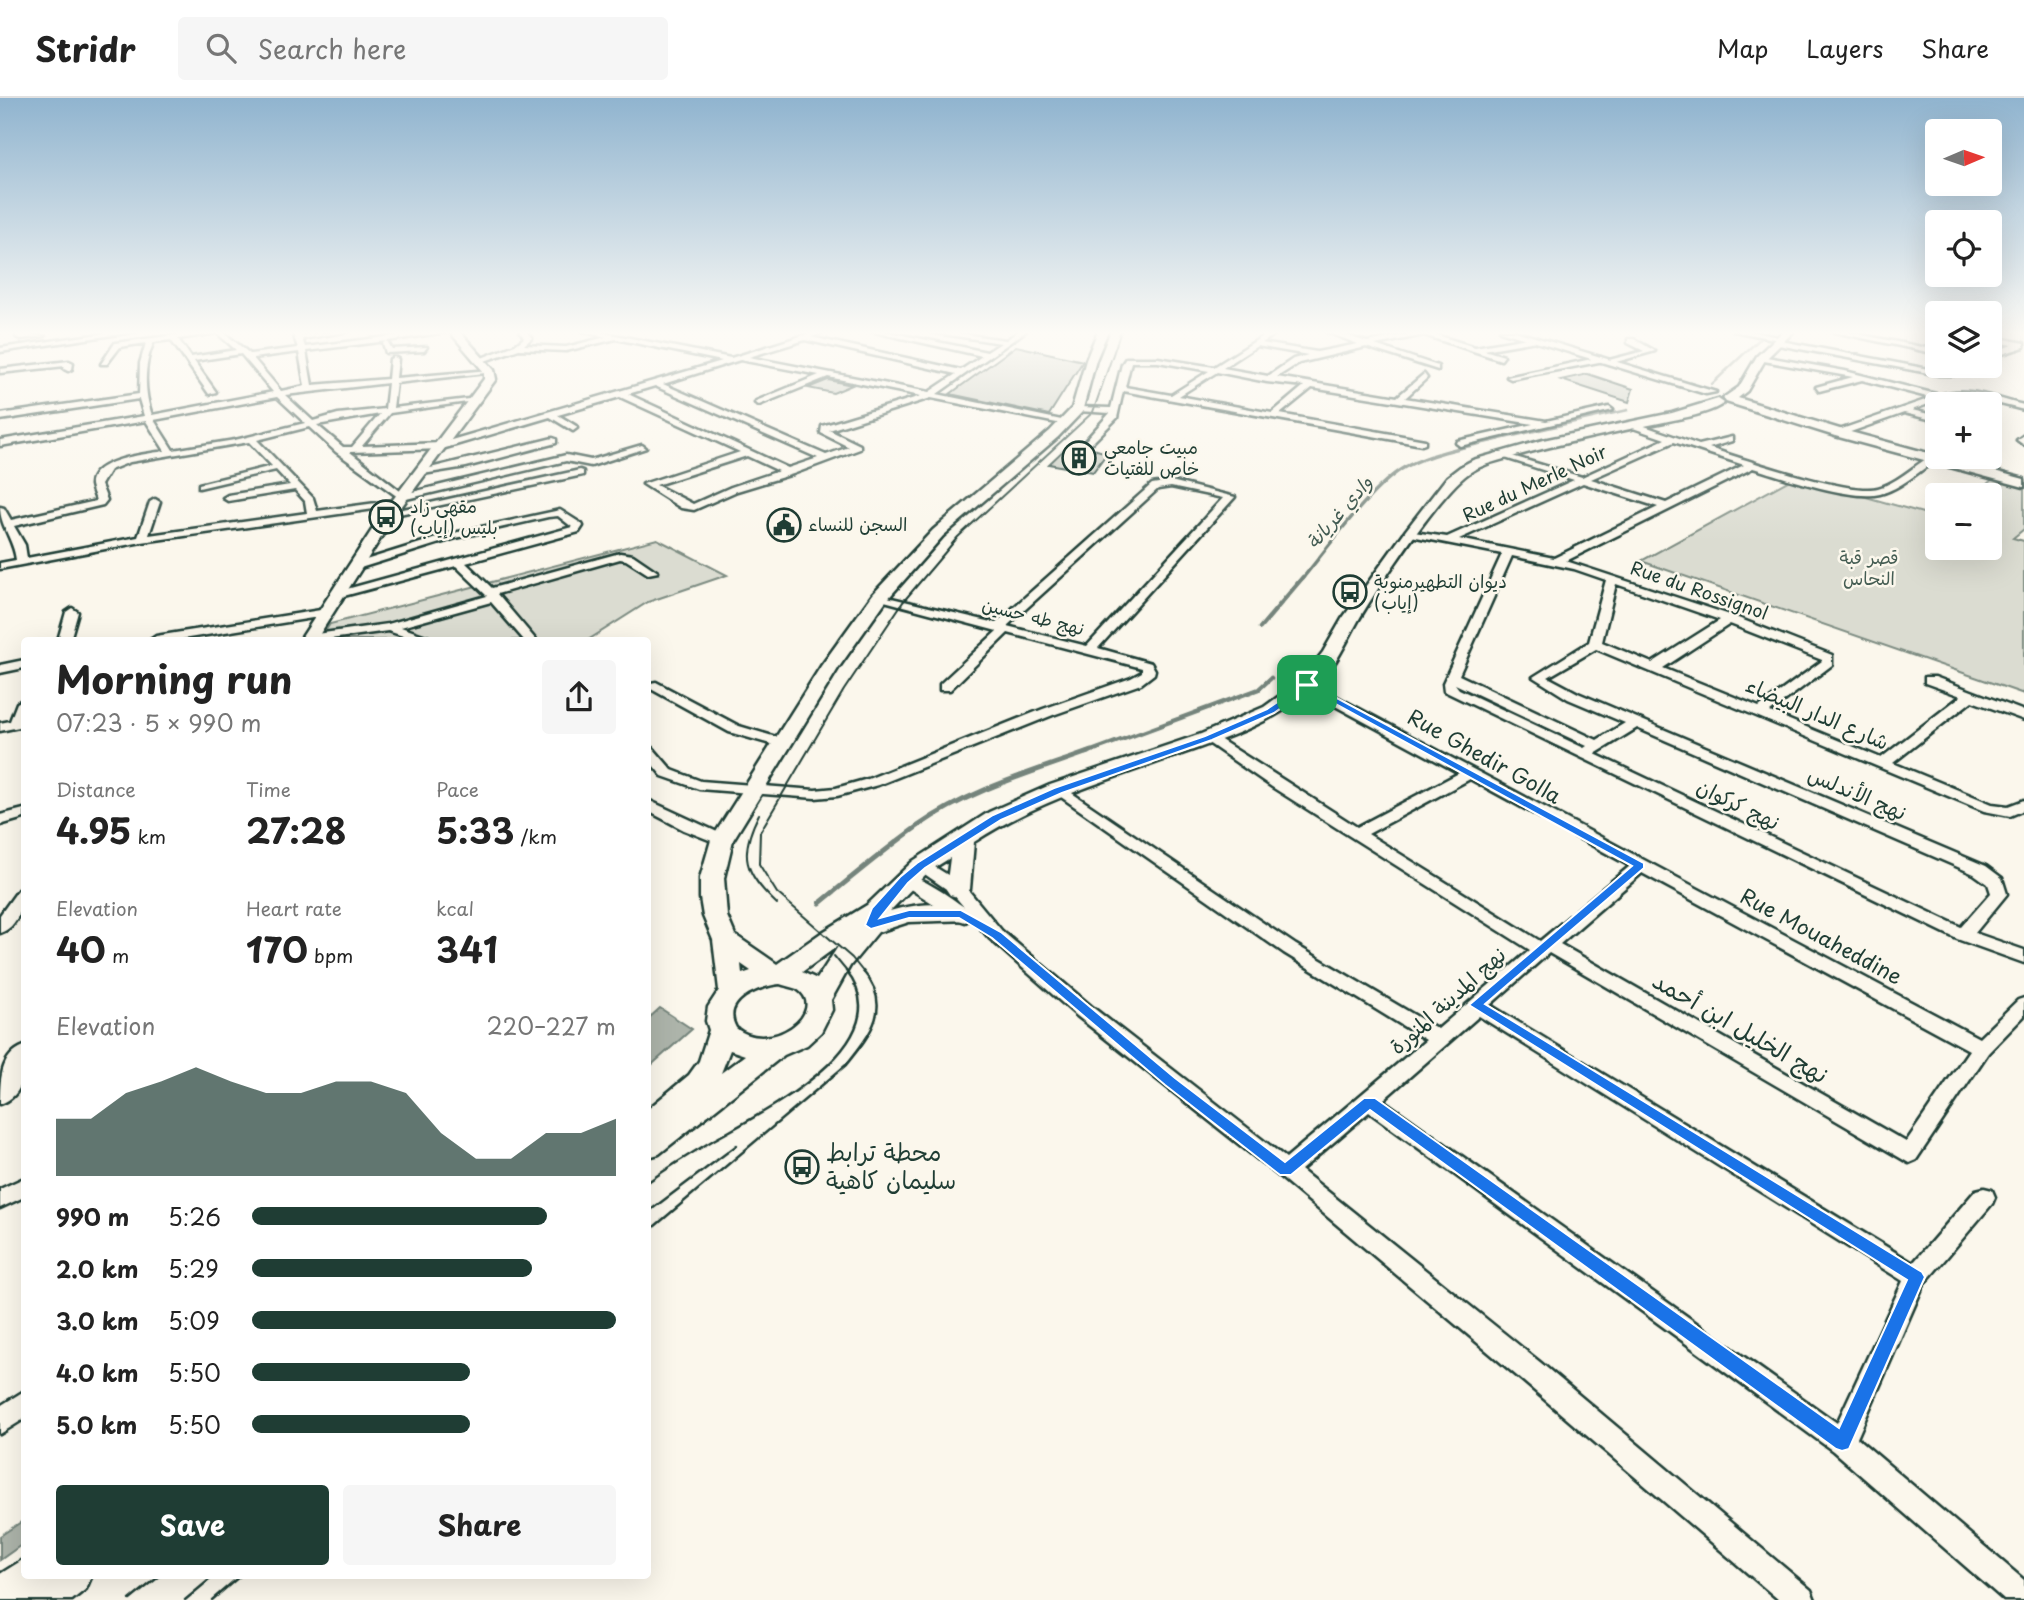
<!DOCTYPE html>
<meta charset="utf-8">
<style>
:root{--surface:#fff;--page:#f6f6f6;--text:#222;--muted:#767676;--line:#e0e0e0;--accent:#1f3d34}
body{margin:0;font-family:"Playpen Sans","Playpen Sans Arabic",sans-serif;background:var(--page);color:var(--text);height:100vh;display:flex;flex-direction:column;font-size:26px;white-space:nowrap}
*{box-sizing:border-box;margin:0}
p{font-size:23px;color:var(--muted)}
.icon{flex:none;width:38px;height:38px;fill:none;stroke:currentColor;stroke-width:2;stroke-linecap:round;stroke-linejoin:round}
.map{position:relative;flex:1;overflow:hidden}
.sheet{position:absolute;left:21px;top:539px;width:630px;height:942px;display:flex;flex-direction:column;background:var(--surface);border-radius:7px;box-shadow:0 7px 28px #0002}
.sheet>*{flex:none}
.needle{width:46px;rotate:88deg}
.fabs{position:absolute;left:1925px;top:21px;display:grid;gap:14px}
.fabs a{display:grid;place-items:center;width:77px;height:77px;border-radius:7px;background:var(--surface);box-shadow:0 7px 28px #0002;font-size:35px}
.pin{position:absolute;display:grid;place-items:center;width:60px;height:60px;color:#fff;margin:-30px;border-radius:14px;box-shadow:0 4px 10px #0006}
.round{display:grid;place-items:center;flex:none;width:74px;height:74px;border-radius:7px;background:var(--page)}
.head{display:flex;align-items:center;justify-content:space-between;height:119px;padding:0 35px}
h1{font-size:38px;font-weight:700;line-height:52px}
.figures{display:grid;grid-template-columns:repeat(3,1fr);gap:10px;height:119px;padding:7px 35px}
.figures div{display:grid;align-content:center}
.figures b{font-size:35px;font-weight:700}
.figures small{font-size:19px;font-weight:400}
.figures p{font-size:19px}
.chart{height:196px;padding:14px 35px}
.chart p{display:flex;justify-content:space-between}
.chart svg{width:100%;height:126px;margin-top:7px;fill:var(--accent);opacity:.7}
.action{display:flex;gap:14px;margin-top:auto;padding:14px 35px}
.action a{flex:1;height:80px;border-radius:7px;background:var(--accent);color:#fff;font-size:28px;font-weight:700;line-height:80px;text-align:center}
.action a+a{background:var(--page);color:var(--text)}
ul{padding:0 35px;list-style:none;font-size:23px}
li{display:grid;grid-template-columns:112px 84px 1fr;align-items:center;height:52px}
li i{height:18px;border-radius:9px;background:var(--accent)}
header{display:flex;align-items:center;gap:42px;box-sizing:border-box;height:98px;padding:0 35px;background:var(--surface);border-bottom:2px solid var(--line)}
header strong{font-size:33px}
nav{display:flex;gap:38px;margin-inline-start:auto;font-size:24px}
.search{width:490px;height:63px;background:var(--page);display:flex;align-items:center;gap:18px;box-sizing:border-box;padding:0 24px;border-radius:7px;color:var(--muted);font-size:26px}
.map>svg:first-child{display:block}
.green{fill:#dbdcd1;stroke:#7d8c82;stroke-width:2}
.water{fill:#adb4aa;stroke:#74847b;stroke-width:2}
.lines{fill:none;stroke-linecap:round;stroke-linejoin:round}
.stream-far3{stroke:#74847b;stroke-width:2.5}
.stream-far2{stroke:#74847b;stroke-width:3.5}
.stream-far1{stroke:#74847b;stroke-width:4.5}
.stream{stroke:#74847b;stroke-width:5}
.building{fill:#c4c9be;stroke:#1f3d34;stroke-width:2}
.street-casing{stroke:#1f3d34;stroke-width:5}
.secondary-casing{stroke:#1f3d34;stroke-width:5}
.street{fill:#fbf7ec;fill-rule:evenodd}
.secondary{fill:#fbf7ec;fill-rule:evenodd}
.tram-far1{stroke:#1f3d34;stroke-width:2}
.tram{stroke:#1f3d34;stroke-width:2.5}
.route{fill:#1a73e8;stroke:#fff;stroke-width:2;fill-rule:evenodd}
.labels{text-anchor:middle;stroke-width:5;stroke-linejoin:round;paint-order:stroke}
.far-poi-label{font-size:18px;fill:#1f3d34;stroke:#fbf7ec;text-anchor:start}
.far-street-label{font-size:18px;fill:#1f3d34;stroke:#fbf7ec}
.far-park-label{font-size:18px;fill:#455d53;stroke:#fbf7ec}
.far-water-label{font-size:19px;font-style:italic;fill:#425b52;stroke:#fbf7ec}
.street-label{font-size:21px;fill:#1f3d34;stroke:#fbf7ec}
.near-street-label{font-size:24px;fill:#1f3d34;stroke:#fbf7ec}
.near-poi-label{font-size:24px;fill:#1f3d34;stroke:#fbf7ec;text-anchor:start}
</style>
<header>
<strong>Stridr</strong>
<div class="search"><svg class="icon" aria-label="search" viewBox="0 0 24 24"><circle cx="10" cy="10" r="6"/><path d="M15 15l6 6"/></svg>Search here</div>
<nav><a>Map</a><a>Layers</a><a>Share</a></nav>
</header>
<div class="map">
<svg width="2024" height="1502" viewBox="0 0 2024 1502">
<rect width="100%" height="100%" fill="#fbf7ec"/>
<filter id="ink" filterUnits="userSpaceOnUse"><feTurbulence type="fractalNoise" baseFrequency=".0143" numOctaves="2"/><feDisplacementMap in="SourceGraphic" scale="14" xChannelSelector="R" yChannelSelector="G"/><feConvolveMatrix kernelMatrix="1 2 1 2 8 2 1 2 1" color-interpolation-filters="sRGB"/></filter>
<g filter="url(#ink)">
<g class="green">
<polygon points="1795,379 1937,419 1937,450 1990,450 1990,397 1973,397 1993,381 2024,389 2024,431 2013,440 2024,443 2024,596 1641,463"/>
<polygon points="657,441 727,477 648,504 588,542 319,542 330,526"/>
</g>
<g class="water">
<polygon points="660,910 692,931 648,970 648,921"/>
<polygon points="24,1422 24,1445 0,1462 0,1438"/>
</g>
<g class="lines">
<g class="stream-far3">
<polyline points="1712,286 1768,233"/>
<polyline points="1491,343 1628,312"/>
</g>
<path class="stream-far2" d="M1302,481C1328,450 1371,388 1405,369C1434,354 1468,348 1499,341"/>
<g class="stream-far1">
<polyline points="1260,530 1303,479"/>
<polyline points="1086,655 1259,591 1271,580"/>
</g>
<path class="stream" d="M820,805C852,779 884,752 918,728C969,692 1033,674 1091,653"/>
</g>
<g class="building">
<polygon points="1016,248 1083,263 1049,317 950,296"/>
<polygon points="1588,276 1633,291 1629,304 1561,282"/>
<polygon points="828,282 852,287 833,295 808,290"/>
<polygon points="1070,346 1090,350 1107,355 1093,374 1049,366"/>
</g>
<g class="lines">
<defs>
<g id="street">
<polygon points="16,233 23,233 24,237 45,238 20,241 16,239"/>
<polygon points="121,233 139,233 0,254 0,250"/>
<path d="M205,233H222L250,256L298,250L292,233H298L300,237L350,233L302,241L305,249L434,233H453L387,243L392,251L427,249L424,253L386,255L383,245L387,243L306,253L312,287L388,281L390,261L394,259L398,261L396,280L490,272L494,274L396,285L393,310L477,300L481,302L390,315L362,348L441,345L722,263L616,241L566,253L519,251L479,265V261L515,247L524,240L520,233H526L532,240L524,247L566,249L606,239L582,233H595L731,260L817,233H827L811,239L961,272L982,258L870,233H883L987,254L1001,245L924,233H942L1006,242L1019,233H1026L937,296L1071,324L1067,327L931,300L829,332L860,347V351L793,376L737,393L694,412L681,410L643,386L740,354L620,299L558,317L576,328L577,330L573,333L550,319L442,351L350,354L404,396L566,357L591,362L642,347L646,350L591,368L566,363L402,402L336,354L309,329L257,342L313,400L317,413L398,402L402,403V407L142,444L0,471V465L16,462C14,442 0,428 0,409L4,410L11,422L96,403C95,398 92,393 91,387C90,361 147,356 165,353L146,323L0,348V342L144,318L139,301L0,322V316L139,296L140,265L146,245L120,249L107,266H101L115,245ZM217,235L236,252L191,259L178,241ZM171,242L209,296L216,294L194,263L241,256L273,294L152,317C144,295 143,266 154,244ZM805,242L956,276L929,294L749,259ZM299,254L305,288L281,293L253,260ZM740,262L819,277L756,303L755,305L759,307L828,279L921,298L822,328L821,335L849,349L826,357L663,286ZM388,285L385,311L338,316L313,323L285,297ZM655,288L818,360L788,370L628,296ZM277,299L305,325L235,342L173,352L154,322ZM380,316L352,349H343L317,327ZM249,344L272,368L199,386V390L276,372L290,387L228,397L223,400L228,403L295,392L305,403L307,415L149,437L160,404L155,401L150,404L138,439L27,460L25,447L14,428L103,407L107,402L101,387L110,372L130,364ZM747,358L779,373L731,389L693,406L656,387Z"/>
<path d="M1271,233H1280L1262,245L1317,254L1358,246L1324,233H1333L1367,244L1415,235L1414,233L1427,234L1475,249L1533,239L1536,243L1484,252L1504,258L1501,262L1424,237L1375,247L1438,268V272L1366,249L1299,265L1277,279L1397,299L1424,276L1427,280L1405,300L1546,323L1609,309L1613,312L1460,348L1456,345L1457,343L1533,326L1312,290L1280,316L1425,342V346L1422,347L1123,293L1117,320L1091,346L1084,344L1110,315L1078,313L1074,311L1078,309L1111,310L1122,266L1126,260H1158L1214,269ZM1257,248L1308,257L1293,261L1268,278L1223,270ZM1131,264H1158L1209,273L1171,297L1125,289ZM1217,274L1267,284L1304,288L1272,315L1179,298Z"/>
<polygon points="1734,233 1749,233 1783,240 1779,242"/>
<polygon points="1830,233 1843,233 1937,252 1937,256"/>
<polygon points="1990,238 2024,245 2024,249 1990,260 1990,255 2012,247 1990,242"/>
<polygon points="1628,241 1634,241 1655,253 1609,266 1609,262 1644,253 1628,245"/>
<polygon points="1776,242 1939,273 1971,268 1954,277 1939,277 1773,246"/>
<path d="M1761,258L1845,273L1940,297C1967,287 1997,301 2024,307V312L1965,297H1953L1912,312L1937,318V323L1904,315L1839,338L1835,335L1836,333L1931,300L1862,282L1819,293L1816,289L1853,279L1758,262Z"/>
<polygon points="1601,259 1604,263 1511,281 1507,279"/>
<polygon points="69,263 73,265 72,271 68,273 64,271 65,268 0,275 0,271"/>
<path d="M1633,324L1699,347L1732,339V343L1709,350C1741,360 1849,398 1878,390C1896,385 1913,369 1929,359H1935V363C1918,374 1900,391 1880,396C1851,403 1783,379 1753,370L1566,463L1733,518L1832,557V567L1770,614L1881,660L1961,598L1925,585V579H1935L2024,613V622L1972,603L1893,665L1992,706L2008,708L2024,702V712L2010,718L1984,713L1596,551L1548,579L1578,595L1986,768L2002,780L2007,796L1975,835L2024,852V865L1957,841L1444,593L1443,585L1502,456L1411,438L1406,435L1407,433L1447,439L1574,382L1502,359V355L1582,379L1665,341L1630,329L1629,327ZM1674,344L1744,367L1666,405L1591,381ZM1583,385L1658,409L1554,460L1459,441ZM1512,458L1574,471L1606,482L1589,544L1533,579L1568,601L1625,625L1597,642L1459,577ZM1616,486L1720,522L1652,565L1602,544ZM1730,526L1822,562V563L1759,609L1663,570ZM1455,586L1587,648L1584,650L1459,591ZM1637,630L1974,776L1988,786L1991,795L1961,829L1595,656Z"/>
<polygon points="1990,332 1995,334 1995,338 1990,338"/>
<polygon points="2024,337 2024,347 2017,342"/>
<polygon points="553,340 556,341 556,345 466,369 423,376 418,373"/>
<polygon points="580,372 583,373 583,377 390,418 385,415"/>
<path d="M1171,383L1235,399L1098,550L1151,565L1155,572L1154,576L1141,586L1053,617L878,687L837,698L815,700L699,691L662,678L648,661V649L653,650L672,672L701,683L815,692L836,690L868,681L1043,611L1131,580L1142,574V570L1008,535L950,592H940V586L997,533L873,500L879,497L996,525L1152,386ZM1171,389L1223,400L1087,548L1007,528L1158,391Z"/>
<polygon points="560,412 582,426 583,428 579,434 466,465 492,490 620,455 633,457 658,474 648,476 626,462 620,461 497,496 536,542 524,542 491,504 401,529 429,539 431,542 415,542 388,533 323,542 303,541 309,537 388,526 487,498 456,468 340,499 336,498 336,494 572,429 558,418 548,419 456,440 357,471 352,468 353,466 449,436"/>
<polygon points="72,510 78,514 70,542 58,542 66,514"/>
<polygon points="327,511 331,513 331,517 176,542 150,542 156,538"/>
<polygon points="24,562 24,570 0,575 0,567"/>
<path d="M1307,583L1979,940L2018,902L2024,900V918L1988,955L1916,1062L1909,1065L1549,855L1490,907L1913,1165L1976,1092L1984,1090L1992,1092L1995,1099L1992,1106L1924,1186L1857,1340L2024,1482V1502H2004L1833,1353L1369,1014L1301,1072L1541,1265L1811,1492L1815,1502H1779L1523,1283L1279,1078L1077,918L990,841L972,820L965,824L959,822L896,782L898,778C916,773 949,799 964,809L952,795L913,768L915,764H927L964,787L1002,833L1091,908L1286,1060L1426,942L1284,855L1051,692L1053,689H1063L1296,847L1438,931L1530,852L1272,689L1201,640L1208,636L1213,637L1357,729L1459,675L1302,590V584ZM1470,681L1630,768L1540,843L1368,736ZM1642,775L1969,952L1906,1044L1560,846ZM1479,918L1903,1183L1837,1325L1383,1002Z"/>
<polygon points="656,584 739,628 786,642 788,645 781,649 729,634 651,591 651,585"/>
<polygon points="24,601 24,628 0,633 0,625 10,623 17,605"/>
<polygon points="648,702 728,739 730,742 722,747 684,732 648,713"/>
<polygon points="24,711 24,720 0,727 0,717"/>
<path d="M24,791C25,806 17,830 0,835V817L18,792Z"/>
<polygon points="24,1080 24,1099 0,1110 0,1091"/>
<polygon points="24,1293 24,1321 0,1336 0,1308"/>
</g>
<g id="secondary">
<polygon points="449,233 459,233 494,272 496,281 396,416 316,542 300,542 385,412 484,281 484,274"/>
<path d="M1098,233H1108L1096,262L1082,314L1058,339L943,438L885,504L839,569L733,742L724,780L727,818L735,837L777,866L821,835L867,807L913,763L989,714L1050,687L1201,636L1264,609L1300,583L1323,554L1342,521L1406,432L1447,379L1460,369L1473,362L1543,342L1672,315L1718,301L1724,305C1710,316 1681,320 1664,324C1615,334 1567,344 1519,357C1502,362 1484,365 1469,375C1440,395 1378,489 1358,523C1345,546 1332,576 1311,593C1271,626 1221,642 1173,659C1104,683 1035,704 974,744L970,791L966,797L958,799L950,797L946,791L950,760L929,773L890,813C914,806 945,803 970,810L973,816L970,822L909,824L878,834L850,868L831,902L832,912L821,934L807,947L784,957L659,1056L648,1059V1011L689,977L699,963L709,932L706,923L708,909L719,892L713,842L703,818L700,800V780L711,742L821,568L873,496L933,432L1050,333L1072,310L1086,262ZM839,847L817,881L802,874ZM741,866L751,873L742,876ZM780,886C785,888 792,889 797,891C830,913 770,958 736,930C720,902 760,888 780,886ZM730,952L745,957L721,975Z"/>
<polygon points="1500,233 1515,233 1716,294 1706,296"/>
<polygon points="1783,233 1794,233 1765,262 1747,293 1738,300 1843,332 2024,381 2024,389 1835,338 1726,304 1723,300 1739,289 1757,258"/>
<path d="M24,948C26,970 25,998 0,1006C0,983 0,957 24,948Z"/>
<polygon points="24,1461 24,1477 92,1477 86,1491 72,1502 0,1502 0,1476"/>
</g>
</defs>
<use href="#street" class="street-casing"/>
<use href="#secondary" class="secondary-casing"/>
<use href="#street" class="street"/>
<use href="#secondary" class="secondary"/>
<g class="tram-far1">
<path d="M759,716C738,757 744,775 777,806"/>
<polyline points="834,858 848,875"/>
<polyline points="864,875 852,860 777,795 759,766 760,734 844,592 903,504 958,439 1093,314 1121,233"/>
</g>
<g class="tram">
<path d="M648,1084C669,1069 690,1056 712,1043C761,1015 905,945 846,873"/>
<polyline points="648,1114 737,1047"/>
<path d="M648,1134L846,967C870,937 894,909 863,873"/>
<polyline points="130,1502 161,1477"/>
<polyline points="185,1502 215,1477"/>
<polyline points="212,1502 241,1477"/>
</g>
</g>
</g>
<linearGradient id="sky" x2="0" y2="1"><stop stop-color="#90b4cf"/><stop offset="0.53" stop-color="#fdfbf6"/><stop offset="1" stop-color="#fdfbf6" stop-opacity="0"/></linearGradient>
<rect width="2024" height="443" fill="url(#sky)"/>
<path class="route" d="M1307,584L1644,765V770L1485,906L1922,1174L1925,1179L1849,1351L1842,1353L1836,1351L1370,1012L1291,1077H1280L1165,987L992,840L959,820H909L871,831L865,827L872,810L900,779L917,765L993,717L1054,690L1205,638L1267,611ZM1308,591L1632,768L1469,907L1907,1182L1839,1330L1375,1000H1364L1285,1064L1175,980L1001,834L961,812H909L880,820L908,785L925,770L1001,722L1062,695L1212,642L1274,615Z"/>
<defs>
<symbol id="building-ring" viewBox="-11 -11 22 22"><circle r="9.5" fill="#fbf7ec" stroke="#1f3d34" stroke-width="1.5"/><path d="M-4-6H4V6H1V3H-1V6H-4ZM-2.5-4.3h1.7v1.8h-1.7ZM.8-4.3h1.7v1.8H.8ZM-2.5-1h1.7V.8h-1.7ZM.8-1h1.7V.8H.8Z" fill="#1f3d34"/></symbol>
<symbol id="bus-ring" viewBox="-11 -11 22 22"><circle r="9.5" fill="#fbf7ec" stroke="#1f3d34" stroke-width="1.5"/><path d="M-5-6H5V4H4V6H2V4H-2V6H-4V4H-5ZM-3.5-4V0h7V-4ZM-3.5 1.2v1.5H-2V1.2ZM2 1.2v1.5H3.5V1.2Z" fill="#1f3d34"/></symbol>
<symbol id="civic-ring" viewBox="-11 -11 22 22"><circle r="9.5" fill="#fbf7ec" stroke="#1f3d34" stroke-width="1.5"/><path d="M-.6-6.5H3V-4.5H.6V-3L4-1V1h2V6H-6V1h2V-1L-.6-3ZM-1.2 2.5V6h2.4V2.5Z" fill="#1f3d34"/></symbol>
</defs>
<g fill-rule="evenodd">
<use href="#building-ring" x="1060" y="341" width="38" height="38"/>
<use href="#bus-ring" x="367" y="400" width="38" height="38"/>
<use href="#civic-ring" x="765" y="408" width="38" height="38"/>
<use href="#bus-ring" x="1331" y="475" width="38" height="38"/>
<use href="#bus-ring" x="783" y="1050" width="38" height="38"/>
</g>
<g class="labels">
<g class="far-poi-label">
<text x="1104" y="356">مبيت جامعي<tspan x="1104" dy="21">خاص للفتيات</tspan></text>
<text x="410" y="415">مقهى زاد<tspan x="410" dy="21">بليس (إياب)</tspan></text>
<text x="808" y="433">السجن للنساء</text>
<text x="1374" y="490">ديوان التطهيرمنوبة<tspan x="1374" dy="21">(إياب)</tspan></text>
</g>
<g class="far-street-label">
<text transform="translate(1535 386) rotate(-25)" y="6">Rue du Merle Noir</text>
<text transform="translate(1699 493) rotate(19)" y="6">Rue du Rossignol</text>
<text transform="translate(1033 519) rotate(14)" y="6">نهج طه حسين</text>
</g>
<g class="far-park-label">
<text x="1869" y="466">قصر قبة<tspan x="1869" dy="21">النحاس</tspan></text>
</g>
<g class="far-water-label">
<text transform="translate(1339 414) rotate(-49)" y="7">وادي غريانة</text>
</g>
<g class="street-label">
<text transform="translate(1817 616) rotate(23)" y="7">شارع الدار البيضاء</text>
<text transform="translate(1484 659) rotate(29)" y="7">Rue Ghedir Golla</text>
<text transform="translate(1857 696) rotate(23)" y="7">نهج الأندلس</text>
<text transform="translate(1738 707) rotate(26)" y="7">نهج كركوان</text>
<text transform="translate(1821 839) rotate(28)" y="7">Rue Mouaheddine</text>
<text transform="translate(1448 903) rotate(-42)" y="7">نهج المدينة المنورة</text>
</g>
<g class="near-street-label">
<text transform="translate(1740 930) rotate(30)" y="8">نهج الخليل ابن أحمد</text>
</g>
<g class="near-poi-label">
<text x="826" y="1063">محطة ترابط<tspan x="826" dy="28">سليمان كاهية</tspan></text>
</g>
</g>
</svg>
<div class="fabs">
<a><svg class="needle" viewBox="-14 -14 28 28"><path d="M0-13l5 13h-10z" fill="#e53935"/><path d="M0 13l5-13h-10z" fill="#767676"/></svg></a>
<a><svg class="icon" aria-label="locate" viewBox="0 0 24 24"><circle cx="12" cy="12" r="6"/><path d="M12 2v4M12 18v4M2 12h4M18 12h4"/></svg></a>
<a><svg class="icon" aria-label="layers" viewBox="0 0 24 24"><path d="M12 4l9 5-9 5-9-5zM3 14l9 5 9-5"/></svg></a>
<a>+</a>
<a>−</a>
</div>
<div class="pin" style="left:1307px;top:587px;background:#1e9e55"><svg class="icon" aria-label="arrive" viewBox="0 0 24 24"><path d="M6 21V4h12l-3 4 3 4H6"/></svg></div>
<section class="sheet">
<div class="head"><div><h1>Morning run</h1><p>07:23 · 5 × 990 m</p></div><a class="round"><svg class="icon" aria-label="share" viewBox="0 0 24 24"><path d="M12 15V3M7 8l5-5 5 5M5 13v7h14v-7"/></svg></a></div>
<div class="figures">
<div><p>Distance</p><b>4.95<small> km</small></b></div>
<div><p>Time</p><b>27:28</b></div>
<div><p>Pace</p><b>5:33<small> /km</small></b></div>
</div>
<div class="figures">
<div><p>Elevation</p><b>40<small> m</small></b></div>
<div><p>Heart rate</p><b>170<small> bpm</small></b></div>
<div><p>kcal</p><b>341</b></div>
</div>
<div class="chart"><p><span>Elevation</span>220–227 m</p>
<svg viewBox="0 0 160 44" preserveAspectRatio="none"><path d="M0 44V24L10 24L20 15L30 11L40 6L50 11L60 15L70 15L80 11L90 11L100 15L110 29L120 38L130 38L140 29L150 29L160 24V44z"/></svg>
</div>
<ul>
<li><b>990 m</b>5:26<i style="width:81%"></i></li>
<li><b>2.0 km</b>5:29<i style="width:77%"></i></li>
<li><b>3.0 km</b>5:09<i style="width:100%"></i></li>
<li><b>4.0 km</b>5:50<i style="width:60%"></i></li>
<li><b>5.0 km</b>5:50<i style="width:60%"></i></li>
</ul>
<div class="action"><a>Save</a><a>Share</a></div>
</section>
</div>
